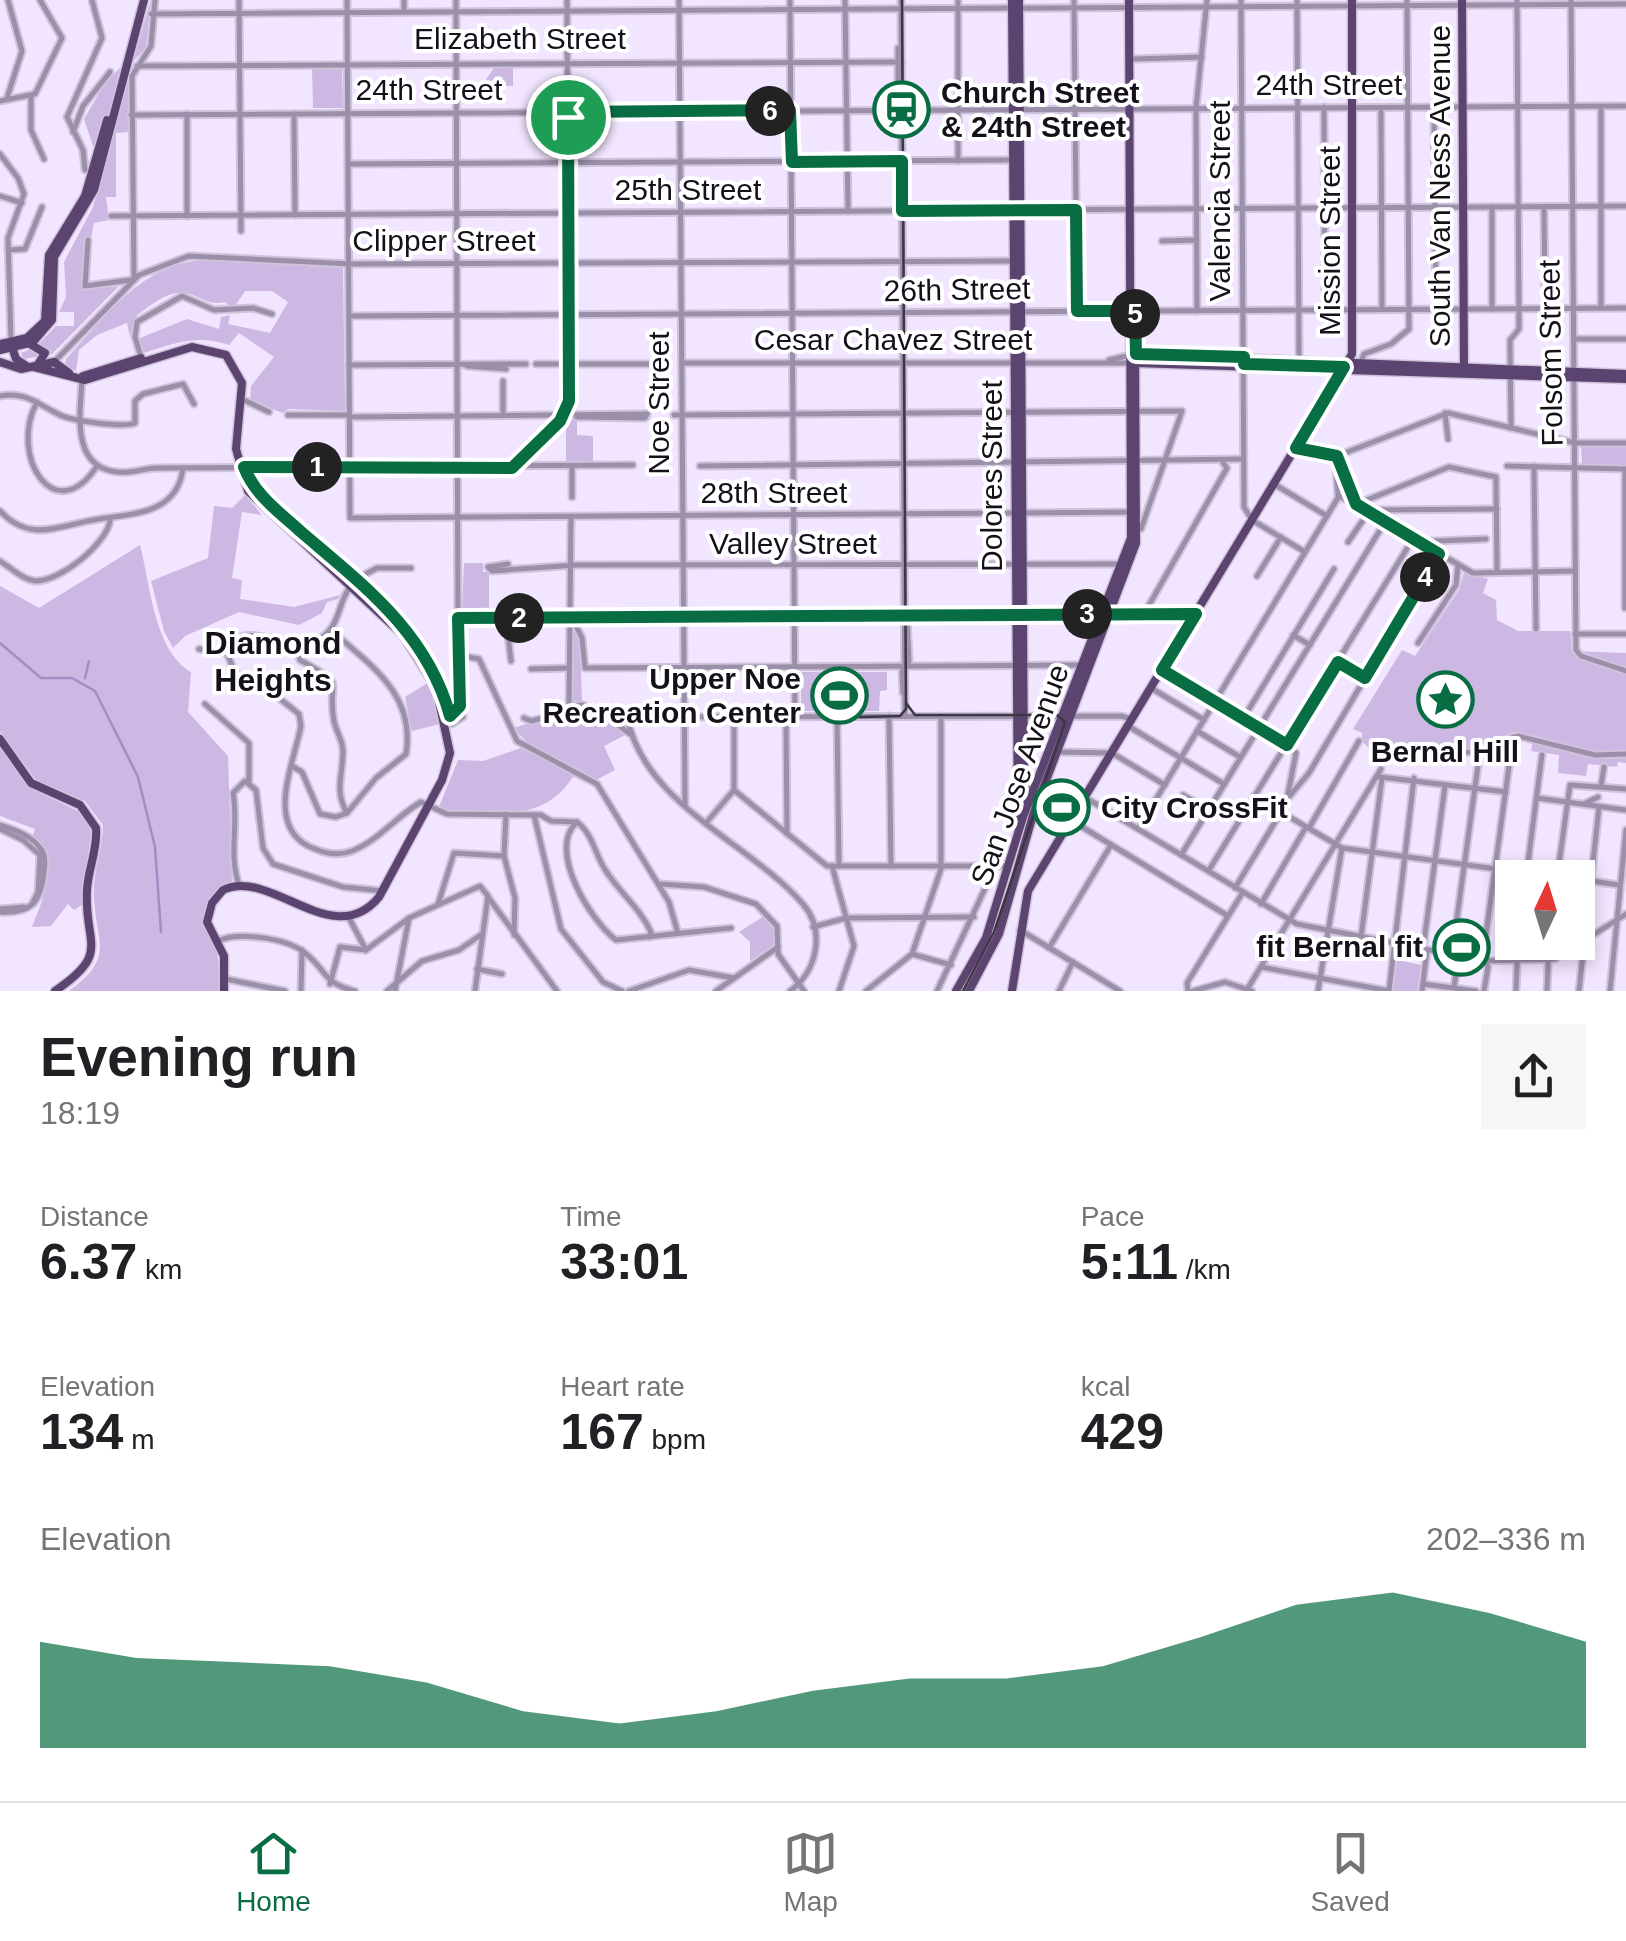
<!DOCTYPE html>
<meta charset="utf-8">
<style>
:root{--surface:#fff;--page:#f6f6f6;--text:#202124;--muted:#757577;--line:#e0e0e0;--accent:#096d43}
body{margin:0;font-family:Arial,sans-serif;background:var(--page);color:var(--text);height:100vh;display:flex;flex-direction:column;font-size:38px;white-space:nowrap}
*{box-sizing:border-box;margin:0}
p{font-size:32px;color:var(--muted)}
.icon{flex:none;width:55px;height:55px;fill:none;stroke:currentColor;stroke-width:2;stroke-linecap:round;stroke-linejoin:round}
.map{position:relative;height:991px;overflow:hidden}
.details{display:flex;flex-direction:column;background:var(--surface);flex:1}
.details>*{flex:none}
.needle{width:65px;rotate:4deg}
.controls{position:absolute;left:1495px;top:860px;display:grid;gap:20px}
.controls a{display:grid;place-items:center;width:100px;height:100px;border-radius:0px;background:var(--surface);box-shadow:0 5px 15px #0003;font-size:50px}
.pin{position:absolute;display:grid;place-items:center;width:85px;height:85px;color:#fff;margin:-42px;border:5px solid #fff;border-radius:50%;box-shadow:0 2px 10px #0007}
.km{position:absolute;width:50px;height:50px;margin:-25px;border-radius:50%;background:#222;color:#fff;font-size:28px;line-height:50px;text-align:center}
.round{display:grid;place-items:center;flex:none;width:105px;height:105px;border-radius:0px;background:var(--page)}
.summary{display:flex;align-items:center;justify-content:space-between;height:170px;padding:0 40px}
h1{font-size:55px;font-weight:600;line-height:75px}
.metrics{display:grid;grid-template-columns:repeat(3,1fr);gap:15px;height:170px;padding:10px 40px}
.metrics div{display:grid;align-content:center}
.metrics b{font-size:50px;font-weight:600}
.metrics small{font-size:28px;font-weight:400}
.metrics p{font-size:28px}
.chart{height:280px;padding:20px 40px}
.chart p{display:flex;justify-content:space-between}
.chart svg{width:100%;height:180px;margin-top:10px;fill:var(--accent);opacity:.7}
.dock{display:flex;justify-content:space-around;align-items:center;height:140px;border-top:2px solid var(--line);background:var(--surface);font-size:28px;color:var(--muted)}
.dock a{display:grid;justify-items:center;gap:5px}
.dock .current{color:var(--accent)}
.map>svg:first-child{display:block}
.green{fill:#cdb7e3}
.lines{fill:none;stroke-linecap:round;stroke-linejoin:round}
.stream{stroke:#a98ac5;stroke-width:2.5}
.minor-casing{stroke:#cfc3da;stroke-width:9}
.major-casing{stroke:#cfc3da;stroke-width:11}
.minor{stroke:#9c8faa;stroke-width:5}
.major{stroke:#5c4471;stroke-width:8}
.tram{stroke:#3d3643;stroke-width:2.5}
.route-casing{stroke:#fff;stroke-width:20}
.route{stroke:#096d43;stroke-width:12}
.labels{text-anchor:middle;stroke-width:8;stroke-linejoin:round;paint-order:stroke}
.street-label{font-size:30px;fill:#15101a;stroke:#fff}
.poi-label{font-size:30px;font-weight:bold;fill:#15101a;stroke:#fff;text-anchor:start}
.neighbourhood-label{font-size:32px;font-weight:bold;fill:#15101a;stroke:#fff}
</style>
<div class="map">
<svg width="1626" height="991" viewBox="0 0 1626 991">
<rect width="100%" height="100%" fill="#f2e5ff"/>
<g class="green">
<polygon points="151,0 146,47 130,65 129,132 116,133 116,197 106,197 109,220 94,223 91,238 86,238 82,288 118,287 52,354 24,359 21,353 36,347 56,326 74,326 74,312 59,312 66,297 64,262 93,207 109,151 93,146 84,119 105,83 135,53"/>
<polygon points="494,68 513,68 513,86 482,85"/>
<polygon points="312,69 342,69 343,108 313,108"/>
<path d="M201,260L343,268L345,411L288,409L283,413L250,401L251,386L274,357L239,333L229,345C198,334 174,343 144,353L140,338L187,319L219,329L221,317L230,315L228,324L270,333L288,302L272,291H245L233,309L225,302C206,307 198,292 180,293C164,293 149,307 137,315L130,337L127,323L97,335L79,350L76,371L65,365L66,359C106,316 140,266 201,260Z"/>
<polygon points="566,419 577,420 577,435 593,436 593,463 566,463"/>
<polygon points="1581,445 1626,445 1626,465 1582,465"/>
<polygon points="245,495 262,515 242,512 232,578 242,580 240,599 294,607 340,595 338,599 327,602 322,613 299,625 239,612 185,636 173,648 164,631 151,581 208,558 214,506 232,508"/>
<path d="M140,545C150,583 154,651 191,672L188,712L228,756L232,881L214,895L205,924L217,953L222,991H69C117,956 95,943 94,895C93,871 103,849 103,825L85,801L37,781L0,732V586L39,608Z"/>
<polygon points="464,563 483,563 483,572 489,572 489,614 462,611"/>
<polygon points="1464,572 1488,579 1483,593 1496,600 1497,620 1518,631 1570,631 1572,651 1626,653 1626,763 1618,762 1617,767 1588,764 1586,776 1558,773 1559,755 1531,751 1534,735 1513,732 1479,748 1415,754 1413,764 1391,761 1387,767 1362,741 1362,733 1353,729 1402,650 1415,656 1459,590"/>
<polygon points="572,623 580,638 582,703 571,703"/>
<polygon points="801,672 887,672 887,690 880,691 879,711 801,711"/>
<polygon points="431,681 444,723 412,731 405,697"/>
<polygon points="582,707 607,717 627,734 604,746 615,770 596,780 532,747 513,728"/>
<polygon points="0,747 30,788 82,813 91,831 82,905 74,910 68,904 51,926 32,927 42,901 48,859 32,838 35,829 0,816"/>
<path d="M521,748L574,775C546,822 500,813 451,812L439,807L458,760L483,761Z"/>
<polygon points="764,916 775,927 776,943 750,961 750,942 739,932"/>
<polygon points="1397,960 1421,965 1417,991 1393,991"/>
</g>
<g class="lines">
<g class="stream">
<polyline points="0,643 41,678 72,678 95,691 138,777 155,847 161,932"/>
<polyline points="85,678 89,661"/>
</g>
<defs>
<g id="minor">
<polyline points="239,0 241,231"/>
<polyline points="347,0 350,518 1134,512"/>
<polyline points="456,0 458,655 463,717 452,724 446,720 458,711 461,687"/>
<polyline points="679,0 685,805"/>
<polyline points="790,0 795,718"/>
<polyline points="845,0 848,211"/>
<polyline points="901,0 905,716"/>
<polyline points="958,0 958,161"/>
<polyline points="1074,0 1077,311"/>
<polyline points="1241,0 1244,507 1252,520 1305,552"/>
<polyline points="1297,0 1299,359"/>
<polyline points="1571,0 1576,650 1581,656 1626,671"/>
<polyline points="404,12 404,0"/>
<polyline points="151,14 1626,4"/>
<polyline points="898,48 898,105 902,110"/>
<polyline points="1134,59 1202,57"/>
<polyline points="137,66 902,62"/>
<polyline points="31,96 31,130 44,159"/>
<polyline points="7,98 22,51 8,0"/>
<polyline points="0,101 35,94 62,38 40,0"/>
<polyline points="1324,107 1325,309"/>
<polyline points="1601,110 1601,307"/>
<polyline points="1434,111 1436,308"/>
<polyline points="1381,112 1382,309"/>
<polyline points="187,114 187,216"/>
<polyline points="294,114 295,215"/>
<polyline points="131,115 1626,106"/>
<polyline points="73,132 83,106 110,72"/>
<polyline points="0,154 18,178 24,194 8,238 11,341"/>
<polyline points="348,164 1012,160"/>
<polyline points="85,170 83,150 67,117 102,38 92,0"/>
<polyline points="0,196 22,203"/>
<polyline points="1492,207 1492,309"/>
<polyline points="1544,207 1545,308"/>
<polyline points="111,216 1626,206"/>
<polyline points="88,240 85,286 131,280"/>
<polyline points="1162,241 1197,240"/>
<polyline points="8,250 25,249 42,207"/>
<polyline points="134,280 132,76 151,46 155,0"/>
<polyline points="1197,311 1196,108 1207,0"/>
<polyline points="349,316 1626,308"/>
<polyline points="1574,339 1626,339"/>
<polyline points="142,360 135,337 137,322 182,296 214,310 253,308 272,314"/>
<polyline points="1109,360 1131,355"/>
<polyline points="55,361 139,275 189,256 352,264 1013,261"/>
<polyline points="1361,362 1364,354 1391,344 1409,329 1407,0"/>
<polyline points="682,363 1131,363"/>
<polyline points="536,364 649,364"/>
<polyline points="349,365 526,364"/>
<polyline points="467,366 506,369"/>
<path d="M82,381C80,414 71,468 118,472C131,474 144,468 157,468L633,465"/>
<path d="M0,396C24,391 38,404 58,414C71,421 123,428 135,423V401L143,394L183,384L194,404"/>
<polyline points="246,401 269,412"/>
<path d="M37,402C8,456 55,530 97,466"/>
<polyline points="1445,413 1448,439"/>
<polyline points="503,414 503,381"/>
<polyline points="288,415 349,415"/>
<polyline points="674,415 1182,411 1141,529"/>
<polyline points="349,417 647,414"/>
<polyline points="577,417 645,418 647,414"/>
<polyline points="1511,428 1510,340 1519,329 1517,0"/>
<polyline points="1296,448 1337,456 1448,413 1575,443 1626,443"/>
<polyline points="1335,456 1338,495 1473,573 1575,571"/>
<polyline points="1337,456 1357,504"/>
<polyline points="514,465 560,421 569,401 567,0"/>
<polyline points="700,466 1243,459"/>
<polyline points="1507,466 1626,469"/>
<polyline points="1534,466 1536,629"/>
<polyline points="1625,469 1625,608"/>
<polyline points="1274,484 1327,516"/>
<polyline points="572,497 572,466"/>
<polyline points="1357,504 1449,467 1496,477 1497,571"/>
<path d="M0,511C28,541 54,528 88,521C123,513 177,519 183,468"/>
<polyline points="1348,542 1370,510 1497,509"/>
<path d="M0,561C11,568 23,580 36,581C61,581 106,544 110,521"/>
<polyline points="508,564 488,567 492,571 576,565 1121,564"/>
<polyline points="1257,576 1281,537"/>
<polyline points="358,578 377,568 411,568"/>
<path d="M350,587C337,604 341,627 318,640C290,656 240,613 227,653L235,673L259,682L299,714L301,726C293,766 263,830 315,849C327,854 339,856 352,851C378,841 398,815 421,802L447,814L541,815L551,821L577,822C593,834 595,855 606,871C620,893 640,908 651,932L649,937"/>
<polyline points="1144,614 1227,468 1223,463"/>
<polyline points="459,618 1196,613"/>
<polyline points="506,618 511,661"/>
<polyline points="572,618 582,638 585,668 1081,665"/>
<polyline points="1575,634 1626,634"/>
<polyline points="1293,635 1310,645"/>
<polyline points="1418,643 1456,585 1458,565"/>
<path d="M295,645L300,660C350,688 326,677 334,721C336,732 343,740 343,751C343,775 334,791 347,813"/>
<polyline points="199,649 227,653"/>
<polyline points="458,655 479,659 517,741 597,784 669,902 677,930"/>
<polyline points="1339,662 1365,678"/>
<polyline points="531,669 568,668"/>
<polyline points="1163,671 1296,753 1286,804 1235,888"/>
<polyline points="1151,688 1204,720"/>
<polyline points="903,693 902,671 909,661 907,618"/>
<polyline points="205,704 249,743 249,781"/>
<polyline points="569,706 571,518"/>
<path d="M627,716C643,804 749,842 803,904C826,931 817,972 790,991"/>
<polyline points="889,716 891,866"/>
<polyline points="837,717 839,866"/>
<polyline points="524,718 531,721 567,712 569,706 583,705 607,717 1121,716 1132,719"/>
<polyline points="609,718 630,734"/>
<polyline points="786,718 787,834"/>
<polyline points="1243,719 1334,569"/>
<polyline points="1128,726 1224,784"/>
<polyline points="1197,731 1240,757"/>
<polyline points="1058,752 1112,753 1165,785"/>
<polyline points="1440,753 1474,752 1518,736 1595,755 1626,754"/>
<path d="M292,766L302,772L320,814L336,817L347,813L376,778L406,754C416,694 370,665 331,630"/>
<polyline points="1380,777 1506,792"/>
<polyline points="1601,786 1604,767"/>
<polyline points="734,790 827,866 1008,866"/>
<polyline points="1183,795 1208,810"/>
<polyline points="1254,796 1342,848 1563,878"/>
<polyline points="1086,798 1297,924 1486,961 1555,959 1626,914"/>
<polyline points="1288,798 1309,773 1438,555"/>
<polyline points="1537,798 1626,810"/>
<polyline points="1584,804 1598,797"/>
<polyline points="506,814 504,856 515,898 514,935"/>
<polyline points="534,815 561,929 603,982 622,991"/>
<polyline points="1034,815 1064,816 1228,916"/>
<path d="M577,822C546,850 591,921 616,940L731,928"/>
<polyline points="706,823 734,790 734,718"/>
<path d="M0,825C15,830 31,835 41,849C46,856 45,863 44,872C41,901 32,914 0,912"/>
<polyline points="1309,828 1359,741"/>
<polyline points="0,829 23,840 40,855 38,892 33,902"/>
<polyline points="1138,829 1339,496"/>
<polyline points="1181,855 1385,522"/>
<polyline points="832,866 854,946 839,991"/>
<polyline points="1209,870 1411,542 1486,539"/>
<polyline points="1526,878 1542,755"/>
<polyline points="1557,878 1570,785 1626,789"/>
<polyline points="1578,879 1619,885"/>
<polyline points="660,884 704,887 756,904 777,926 778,954 804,991"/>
<path d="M239,885C228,853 239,825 233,793L245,781L256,790L263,848L273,864L343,887L383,891"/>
<polyline points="488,897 557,991"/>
<polyline points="438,904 454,853 504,856"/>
<polyline points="1261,904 1306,827"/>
<polyline points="0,909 24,907"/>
<polyline points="348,916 366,950"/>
<polyline points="813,927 846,918 974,917"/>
<polyline points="1020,930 1120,991"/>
<polyline points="1361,937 1382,778"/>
<path d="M218,941C237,931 287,938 305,953C328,971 321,982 355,991"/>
<polyline points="1049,948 1111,845"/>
<polyline points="1423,949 1445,786"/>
<polyline points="366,950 409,918 480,886 488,896 475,991"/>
<polyline points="912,954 951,965"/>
<polyline points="1452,954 1480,751"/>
<polyline points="1261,967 1389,991"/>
<polyline points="477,969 502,974"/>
<polyline points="226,979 285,991"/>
<polyline points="330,984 340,947 366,950"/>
<polyline points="1423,984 1476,991"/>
<polyline points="1454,987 1459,955"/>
<polyline points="1248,988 1381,769"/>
<polyline points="301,991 302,950"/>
<polyline points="387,991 422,961 459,950 482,934"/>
<polyline points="395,991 409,918"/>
<polyline points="629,991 689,970 734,978"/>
<polyline points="716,991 778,947"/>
<polyline points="866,991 912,954 941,869 941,716"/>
<polyline points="937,991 996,865"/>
<polyline points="1059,991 1073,962"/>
<polyline points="1188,991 1187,983 1243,892"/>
<polyline points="1193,991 1225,982 1252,991"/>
<polyline points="1318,991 1342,848"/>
<polyline points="1389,991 1414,778"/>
<polyline points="1422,991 1427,950"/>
<polyline points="1484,991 1488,967 1483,956 1513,737"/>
<polyline points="1516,991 1518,942"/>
<polyline points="1547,991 1549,942"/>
<polyline points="1579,991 1599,807"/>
<polyline points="1610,991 1626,830"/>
</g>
<g id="major">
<polyline points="1012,0 1018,827"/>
<polyline points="1019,0 1024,776 1028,804"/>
<polyline points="1462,0 1464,368"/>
<polyline points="0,344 27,338 45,321 49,255 85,196 107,120"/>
<polyline points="11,344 16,359 28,367"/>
<polyline points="30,344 45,353 37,366"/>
<polyline points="0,350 33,342 52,320 54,257 94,190 144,0"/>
<polyline points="1135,354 1626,374"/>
<polyline points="0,362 21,369 54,362"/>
<polyline points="54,362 69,373"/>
<polyline points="1135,363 1626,379"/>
<path d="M34,367L85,380L192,347L226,355L242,383L236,449L248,491L403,635L436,688L450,753L442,780L379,897C333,953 271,867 223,890L212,903L207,922L224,956V991"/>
<polyline points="83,376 141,358"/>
<path d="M242,462C252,493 277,511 302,532C358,581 425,627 446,702"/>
<path d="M0,739L31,783L80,805L96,828C98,849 88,869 87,890C84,946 112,952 55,991"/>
<polyline points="956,991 986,938 1023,817 1131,538 1129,0"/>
<polyline points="969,991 999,934 1033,815 1136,543 1135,349"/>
<polyline points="1012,991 1028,891 1352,354 1352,0"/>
</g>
</defs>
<use href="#minor" class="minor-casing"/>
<use href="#major" class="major-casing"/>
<use href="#minor" class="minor"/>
<use href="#major" class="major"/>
<g class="tram">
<polyline points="906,703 915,715 1057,715 1065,722 994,932 963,991"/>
<polyline points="860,717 900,716 906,709 902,0"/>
</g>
</g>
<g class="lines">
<defs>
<path id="route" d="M790,110L792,162L902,161V211L1076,210L1077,311H1135L1136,354L1244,357V364L1344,367L1296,448L1337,456L1356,504L1439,554L1365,678L1338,662L1287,745L1162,670L1196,614L458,618L460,706L450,716C427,632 363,585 300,531C278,511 255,495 244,467L512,468L560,421L569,401L568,112Z"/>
</defs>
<use href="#route" class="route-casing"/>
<use href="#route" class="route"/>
</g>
<defs>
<symbol id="station-ring" viewBox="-11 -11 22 22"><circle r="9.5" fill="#fff" stroke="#096d43" stroke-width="1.5"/><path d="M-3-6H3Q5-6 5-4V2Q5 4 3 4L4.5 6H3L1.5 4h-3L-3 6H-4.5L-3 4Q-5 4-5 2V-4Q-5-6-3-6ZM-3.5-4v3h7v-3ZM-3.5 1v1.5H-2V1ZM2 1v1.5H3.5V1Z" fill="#096d43"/></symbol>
<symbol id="stadium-ring" viewBox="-11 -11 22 22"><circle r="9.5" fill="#fff" stroke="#096d43" stroke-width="1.5"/><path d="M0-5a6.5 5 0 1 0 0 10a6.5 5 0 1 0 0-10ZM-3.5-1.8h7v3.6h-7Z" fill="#096d43"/></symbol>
<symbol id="sight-ring" viewBox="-11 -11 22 22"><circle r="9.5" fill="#fff" stroke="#096d43" stroke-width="1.5"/><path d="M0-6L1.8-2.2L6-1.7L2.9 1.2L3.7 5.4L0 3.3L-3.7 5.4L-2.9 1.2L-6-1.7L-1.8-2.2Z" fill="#096d43"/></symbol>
</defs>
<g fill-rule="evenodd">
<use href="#station-ring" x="870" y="78" width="63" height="63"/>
<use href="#stadium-ring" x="808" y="664" width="63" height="63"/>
<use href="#sight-ring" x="1414" y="668" width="63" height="63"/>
<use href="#stadium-ring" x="1030" y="776" width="63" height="63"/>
<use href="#stadium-ring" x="1430" y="916" width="63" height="63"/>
</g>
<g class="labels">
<g class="street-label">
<text x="520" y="49">Elizabeth Street</text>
<text x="1329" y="95">24th Street</text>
<text x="429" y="100">24th Street</text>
<text transform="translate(1440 186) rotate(-90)" y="10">South Van Ness Avenue</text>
<text x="688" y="200">25th Street</text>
<text transform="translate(1220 201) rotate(-90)" y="10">Valencia Street</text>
<text x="444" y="251">Clipper Street</text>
<text transform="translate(1330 241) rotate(-90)" y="10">Mission Street</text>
<text transform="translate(957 290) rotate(-1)" y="10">26th Street</text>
<text x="893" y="350">Cesar Chavez Street</text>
<text transform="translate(1551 353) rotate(-91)" y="10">Folsom Street</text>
<text transform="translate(659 403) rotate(-90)" y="10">Noe Street</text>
<text transform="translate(992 476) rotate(-90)" y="10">Dolores Street</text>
<text x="774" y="503">28th Street</text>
<text x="793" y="554">Valley Street</text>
<text transform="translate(1020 775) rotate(-70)" y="10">San Jose Avenue</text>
</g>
<g class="poi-label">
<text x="941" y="103">Church Street<tspan x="941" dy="34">&amp; 24th Street</tspan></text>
<text x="801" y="689" text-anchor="end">Upper Noe<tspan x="801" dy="34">Recreation Center</tspan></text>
<text x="1445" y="762" text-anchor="middle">Bernal Hill</text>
<text x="1101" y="818">City CrossFit</text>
<text x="1423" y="957" text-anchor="end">fit Bernal fit</text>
</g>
<g class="neighbourhood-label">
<text x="273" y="654">Diamond<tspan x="273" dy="37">Heights</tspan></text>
</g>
</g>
</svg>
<div class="controls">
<a><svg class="needle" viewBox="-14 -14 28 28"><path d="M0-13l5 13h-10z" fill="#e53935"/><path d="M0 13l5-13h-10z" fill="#757577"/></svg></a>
</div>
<div class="pin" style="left:568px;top:117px;background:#1e9e55"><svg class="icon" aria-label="arrive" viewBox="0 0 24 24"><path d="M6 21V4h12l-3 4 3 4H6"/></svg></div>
<b class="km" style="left:317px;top:467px">1</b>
<b class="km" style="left:519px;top:618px">2</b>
<b class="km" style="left:1087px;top:614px">3</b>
<b class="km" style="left:1425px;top:577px">4</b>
<b class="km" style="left:1135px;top:314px">5</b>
<b class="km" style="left:770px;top:111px">6</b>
</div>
<section class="details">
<div class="summary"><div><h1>Evening run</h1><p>18:19</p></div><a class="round"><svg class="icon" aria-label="share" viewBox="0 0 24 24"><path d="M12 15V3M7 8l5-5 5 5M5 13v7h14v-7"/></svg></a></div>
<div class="metrics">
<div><p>Distance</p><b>6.37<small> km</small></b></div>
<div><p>Time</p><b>33:01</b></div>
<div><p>Pace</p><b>5:11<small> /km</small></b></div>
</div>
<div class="metrics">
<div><p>Elevation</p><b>134<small> m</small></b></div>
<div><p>Heart rate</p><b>167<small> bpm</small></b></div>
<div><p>kcal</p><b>429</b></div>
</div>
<div class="chart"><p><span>Elevation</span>202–336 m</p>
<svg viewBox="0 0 160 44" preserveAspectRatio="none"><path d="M0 44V18L10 22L20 23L30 24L40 28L50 35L60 38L70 35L80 30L90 27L100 27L110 24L120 17L130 9L140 6L150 11L160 18V44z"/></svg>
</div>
</section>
<nav class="dock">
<a class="current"><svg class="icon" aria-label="home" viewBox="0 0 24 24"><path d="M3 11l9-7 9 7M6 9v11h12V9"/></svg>Home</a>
<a><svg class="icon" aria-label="map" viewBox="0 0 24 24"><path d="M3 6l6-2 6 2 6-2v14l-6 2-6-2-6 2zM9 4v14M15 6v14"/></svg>Map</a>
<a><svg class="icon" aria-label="saved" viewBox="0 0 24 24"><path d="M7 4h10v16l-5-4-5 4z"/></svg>Saved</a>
</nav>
